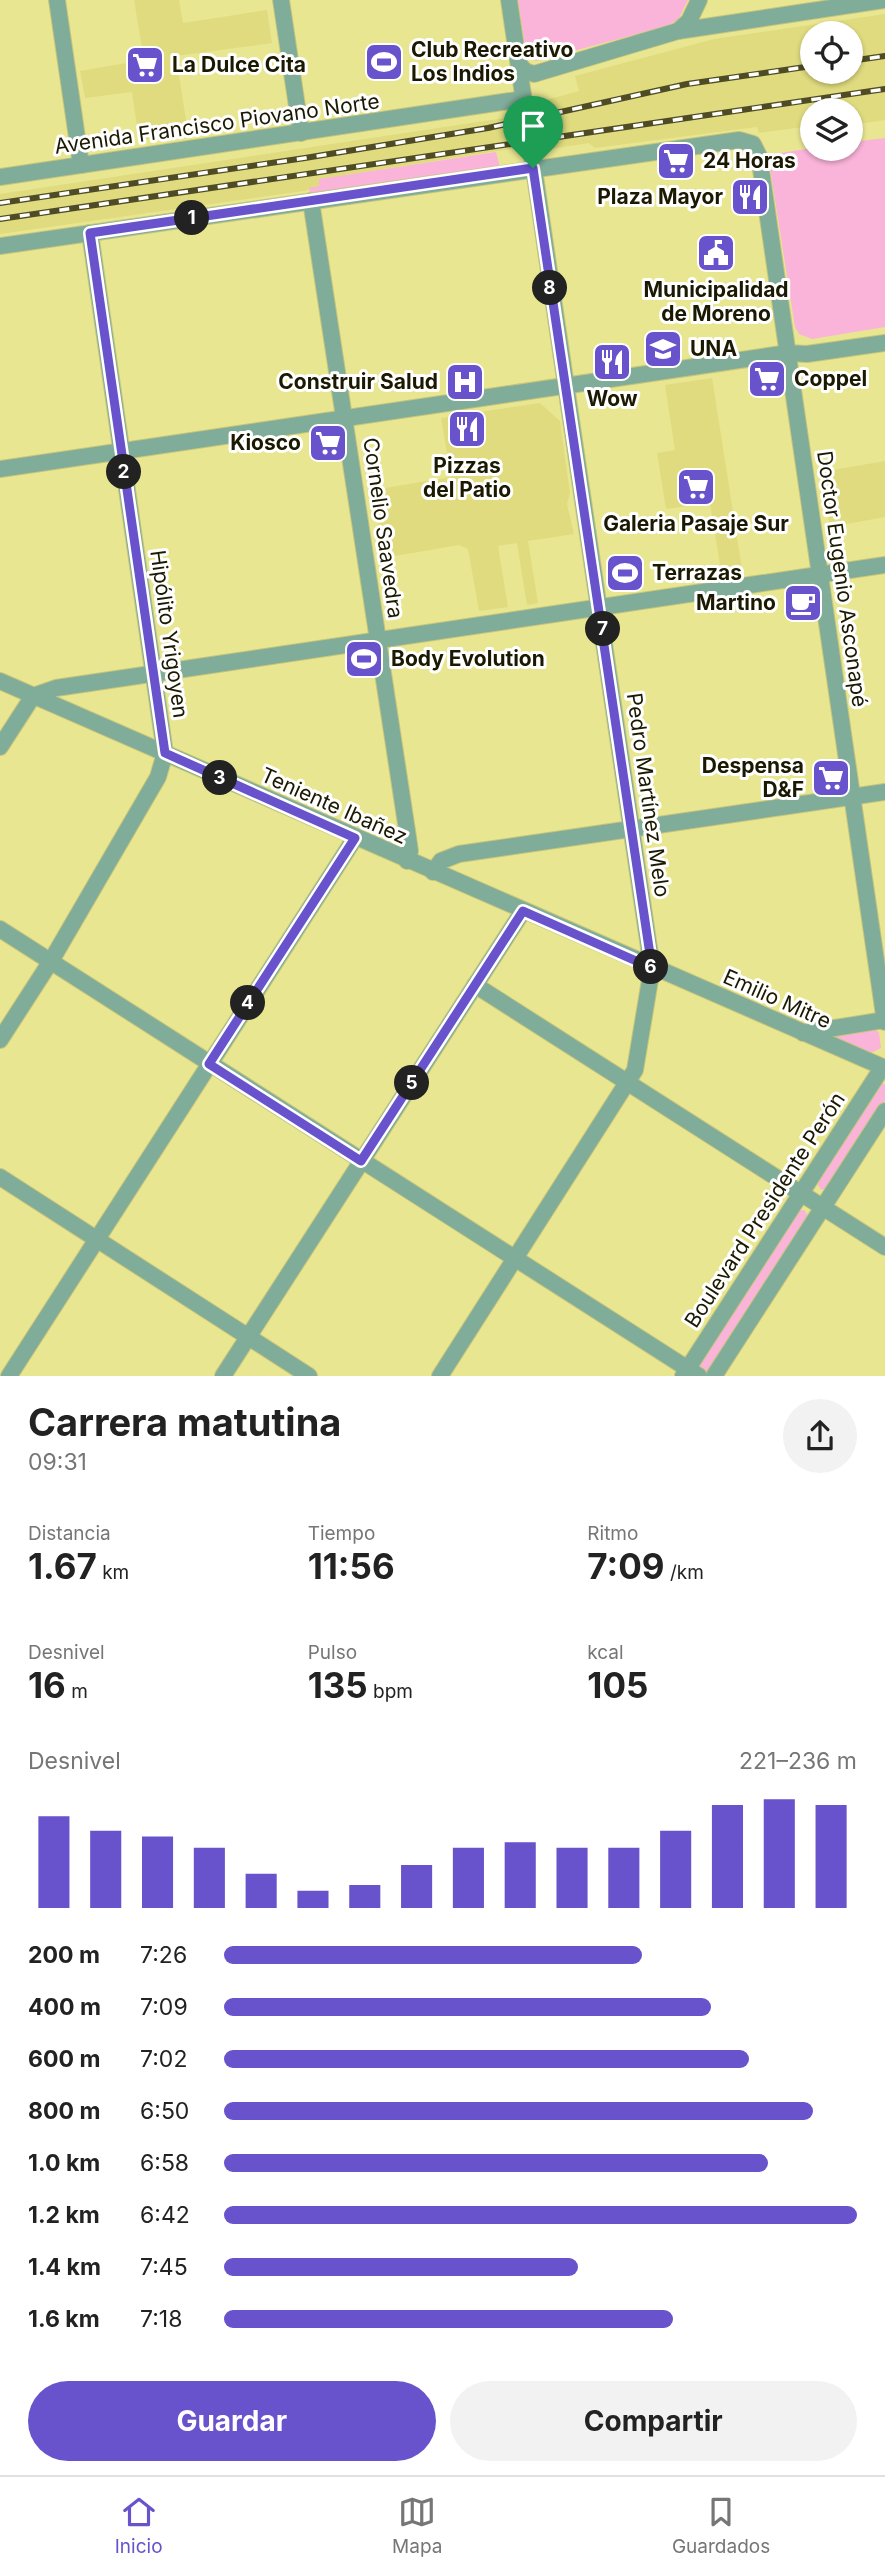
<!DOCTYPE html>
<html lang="es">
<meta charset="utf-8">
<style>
:root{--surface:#fff;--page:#f2f2f2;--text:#222;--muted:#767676;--line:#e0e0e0;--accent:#6853cd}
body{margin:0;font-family:Inter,sans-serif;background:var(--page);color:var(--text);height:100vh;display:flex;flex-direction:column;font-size:26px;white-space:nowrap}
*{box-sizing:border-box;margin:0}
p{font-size:23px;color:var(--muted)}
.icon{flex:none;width:38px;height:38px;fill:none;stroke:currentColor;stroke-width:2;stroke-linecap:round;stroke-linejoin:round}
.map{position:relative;height:1376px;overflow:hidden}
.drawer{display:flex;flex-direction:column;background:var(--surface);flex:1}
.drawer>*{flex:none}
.fabs{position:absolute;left:800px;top:21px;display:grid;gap:14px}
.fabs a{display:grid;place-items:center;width:63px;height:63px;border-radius:50%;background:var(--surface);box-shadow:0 2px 5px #0004;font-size:35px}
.pin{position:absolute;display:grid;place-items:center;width:60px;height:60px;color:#fff;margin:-72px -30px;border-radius:50% 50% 50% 0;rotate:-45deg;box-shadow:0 0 7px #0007}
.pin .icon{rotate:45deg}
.km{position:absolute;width:35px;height:35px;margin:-18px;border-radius:50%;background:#222;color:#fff;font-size:19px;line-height:35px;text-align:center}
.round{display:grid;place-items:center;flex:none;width:74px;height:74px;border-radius:37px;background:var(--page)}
.summary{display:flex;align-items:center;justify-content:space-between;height:119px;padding:0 28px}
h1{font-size:38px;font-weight:700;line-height:52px}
.stats{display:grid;grid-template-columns:repeat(3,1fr);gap:10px;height:119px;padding:7px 28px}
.stats div{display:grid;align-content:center}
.stats b{font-size:35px;font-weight:700}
.stats small{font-size:19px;font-weight:400}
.stats p{font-size:19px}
.chart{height:196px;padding:14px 28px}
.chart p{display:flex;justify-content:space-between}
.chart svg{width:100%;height:126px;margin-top:7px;stroke:var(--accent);stroke-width:6}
.primary-button{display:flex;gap:14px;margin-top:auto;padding:14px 28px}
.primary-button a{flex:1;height:80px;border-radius:42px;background:var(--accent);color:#fff;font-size:28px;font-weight:700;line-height:80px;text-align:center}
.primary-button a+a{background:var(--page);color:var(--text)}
ul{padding:0 28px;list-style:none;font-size:23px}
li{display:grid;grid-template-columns:112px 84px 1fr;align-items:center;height:52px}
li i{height:18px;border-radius:9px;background:var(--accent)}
.tabs{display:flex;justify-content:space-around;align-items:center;height:98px;border-top:2px solid var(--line);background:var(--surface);font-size:19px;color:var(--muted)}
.tabs a{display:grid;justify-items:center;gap:4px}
.tabs .active{color:var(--accent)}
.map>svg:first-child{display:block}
.built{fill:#dfdb7e;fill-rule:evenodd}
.green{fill:#fab3d9}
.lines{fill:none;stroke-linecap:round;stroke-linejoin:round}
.minor-casing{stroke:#c8c57b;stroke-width:18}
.minor{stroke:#80ad99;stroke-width:16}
.rail-casing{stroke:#4f4c25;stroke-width:6}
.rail{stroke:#fff;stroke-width:3.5;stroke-dasharray:10;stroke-linecap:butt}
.route-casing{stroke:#fff;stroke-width:14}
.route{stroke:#6853cd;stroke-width:9}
.labels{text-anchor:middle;stroke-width:6;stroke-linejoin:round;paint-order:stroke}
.poi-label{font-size:21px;font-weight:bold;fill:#1b1901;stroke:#fff;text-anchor:start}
.street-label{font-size:21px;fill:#1b1901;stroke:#fff}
</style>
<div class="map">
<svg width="885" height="1376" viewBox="0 0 885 1376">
<rect width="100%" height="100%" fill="#e9e692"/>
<g class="built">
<polygon points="134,0 179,0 183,23 267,10 272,43 176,56 188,133 139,141 132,92 85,98 80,71 144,60"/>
<path d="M885,14V120L851,125L850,110H812V126L759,133L757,127L595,148L589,143L550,149L548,143L320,179V186L304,191L0,234V194L504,118L534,112L547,106L546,100L579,91L575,76L714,39ZM812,33H850V72H812Z"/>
<polygon points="712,378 743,575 722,577 710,503 666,509 657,453 675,450 665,385"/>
<polygon points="540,403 560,421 570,493 567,504 574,534 528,541 538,603 527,605 517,543 498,546 508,607 479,611 468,549 459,545 383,558 373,490 451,477 441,418"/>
<polygon points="885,461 885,517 830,527 821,472"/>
</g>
<g class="green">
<polygon points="518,0 688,0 678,20 667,26 536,61 528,57 526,52"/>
<polygon points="885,138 885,327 812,339 799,334 795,327 768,155 812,148 850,149 851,142"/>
<polygon points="496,152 500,167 310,195 309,188 319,186 319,179"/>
<polygon points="873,1027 879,1033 881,1048 867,1055 835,1041 833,1035"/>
<polygon points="880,1083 885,1084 885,1101 829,1187 821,1190 815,1180"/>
<polygon points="804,1210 807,1214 807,1222 708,1376 689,1376 796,1211"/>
</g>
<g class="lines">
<defs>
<g id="minor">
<polyline points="57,0 81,165"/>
<polyline points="281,0 301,133"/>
<polyline points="678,31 689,21 699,0"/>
<polyline points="519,64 525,71 534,74 678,31 884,0"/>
<polyline points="0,177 523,99"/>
<polyline points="311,201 408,837 410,851 407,861"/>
<polyline points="0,246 739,140 753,144 759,156 885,1022"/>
<polyline points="0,469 788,353 807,354 885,343"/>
<polyline points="0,681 885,1068"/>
<polyline points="33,696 56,688 885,565"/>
<polyline points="0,747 33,696"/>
<polyline points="433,872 441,861 459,854 885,792"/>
<polyline points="0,929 699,1376"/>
<polyline points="475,985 885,1247"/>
<polyline points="803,1033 885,1020"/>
<polyline points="0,1040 51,961 158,777 165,753 90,233"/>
<polyline points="0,1177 309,1376"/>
<polyline points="9,1376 355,838"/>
<polyline points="223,1376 523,911"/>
<polyline points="440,1376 635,1070 652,968 509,0"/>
<polyline points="683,1376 882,1068"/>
<polyline points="714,1376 885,1111"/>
</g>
</defs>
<use href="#minor" class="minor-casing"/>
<use href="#minor" class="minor"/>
<defs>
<g id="rail">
<polyline points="850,61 885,56"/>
<polyline points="0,203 305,158 488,128 687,84 812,66"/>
<polyline points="0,219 885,89"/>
</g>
</defs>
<use href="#rail" class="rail-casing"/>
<use href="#rail" class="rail"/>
</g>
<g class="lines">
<defs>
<polygon id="route" points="533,168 652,968 523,911 361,1161 209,1064 355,838 165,753 90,233"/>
</defs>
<use href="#route" class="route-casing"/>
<use href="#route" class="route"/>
</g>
<defs>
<symbol id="stadium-square" viewBox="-11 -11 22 22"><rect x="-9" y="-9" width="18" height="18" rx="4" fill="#6853cd" stroke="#fff"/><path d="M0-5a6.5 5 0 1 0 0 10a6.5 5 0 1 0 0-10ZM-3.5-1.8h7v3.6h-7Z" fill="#fff"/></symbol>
<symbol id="supermarket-square" viewBox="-11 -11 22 22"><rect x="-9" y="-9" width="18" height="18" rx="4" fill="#6853cd" stroke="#fff"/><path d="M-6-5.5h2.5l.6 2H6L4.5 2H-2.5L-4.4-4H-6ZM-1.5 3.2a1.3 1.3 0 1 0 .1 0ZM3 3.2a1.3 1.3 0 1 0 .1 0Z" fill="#fff"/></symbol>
<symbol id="restaurant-square" viewBox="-11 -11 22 22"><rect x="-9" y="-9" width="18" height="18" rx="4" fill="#6853cd" stroke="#fff"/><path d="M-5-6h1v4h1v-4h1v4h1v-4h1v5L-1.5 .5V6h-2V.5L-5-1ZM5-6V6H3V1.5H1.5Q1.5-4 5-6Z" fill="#fff"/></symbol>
<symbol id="civic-square" viewBox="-11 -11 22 22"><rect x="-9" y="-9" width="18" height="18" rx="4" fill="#6853cd" stroke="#fff"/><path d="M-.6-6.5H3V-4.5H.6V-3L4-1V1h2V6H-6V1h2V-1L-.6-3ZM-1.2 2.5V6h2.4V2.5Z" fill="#fff"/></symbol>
<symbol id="university-square" viewBox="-11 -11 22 22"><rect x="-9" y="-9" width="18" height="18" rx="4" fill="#6853cd" stroke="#fff"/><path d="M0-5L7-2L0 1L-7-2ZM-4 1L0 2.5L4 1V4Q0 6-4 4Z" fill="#fff"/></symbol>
<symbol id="hospital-square" viewBox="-11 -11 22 22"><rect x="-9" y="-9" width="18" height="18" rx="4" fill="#6853cd" stroke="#fff"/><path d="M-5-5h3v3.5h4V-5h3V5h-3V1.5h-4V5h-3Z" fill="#fff"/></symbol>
<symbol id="cafe-square" viewBox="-11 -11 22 22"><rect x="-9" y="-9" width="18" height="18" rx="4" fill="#6853cd" stroke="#fff"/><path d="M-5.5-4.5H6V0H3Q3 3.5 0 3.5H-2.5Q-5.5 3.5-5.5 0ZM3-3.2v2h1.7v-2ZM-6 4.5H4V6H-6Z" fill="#fff"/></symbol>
</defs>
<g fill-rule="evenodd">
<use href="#stadium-square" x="362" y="40" width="44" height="44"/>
<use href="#supermarket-square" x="123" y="43" width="44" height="44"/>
<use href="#supermarket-square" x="654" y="139" width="44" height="44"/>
<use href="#restaurant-square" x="728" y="175" width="44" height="44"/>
<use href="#civic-square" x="694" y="231" width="44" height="44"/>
<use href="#university-square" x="641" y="327" width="44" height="44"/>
<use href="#restaurant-square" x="590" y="340" width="44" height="44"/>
<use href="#supermarket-square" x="745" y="357" width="44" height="44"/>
<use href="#hospital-square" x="443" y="360" width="44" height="44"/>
<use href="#restaurant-square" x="445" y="407" width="44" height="44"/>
<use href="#supermarket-square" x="306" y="421" width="44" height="44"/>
<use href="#supermarket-square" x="674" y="465" width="44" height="44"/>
<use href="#stadium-square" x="603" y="551" width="44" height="44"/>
<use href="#cafe-square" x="781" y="581" width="44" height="44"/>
<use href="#stadium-square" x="342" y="637" width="44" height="44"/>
<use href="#supermarket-square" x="809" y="756" width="44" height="44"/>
</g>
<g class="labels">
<g class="poi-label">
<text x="411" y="57">Club Recreativo<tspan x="411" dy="24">Los Indios</tspan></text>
<text x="172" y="72">La Dulce Cita</text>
<text x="703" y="168">24 Horas</text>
<text x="723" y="204" text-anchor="end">Plaza Mayor</text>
<text x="716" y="297" text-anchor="middle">Municipalidad<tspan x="716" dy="24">de Moreno</tspan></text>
<text x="690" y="356">UNA</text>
<text x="794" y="386">Coppel</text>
<text x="438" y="389" text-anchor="end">Construir Salud</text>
<text x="612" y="406" text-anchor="middle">Wow</text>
<text x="301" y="450" text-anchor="end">Kiosco</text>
<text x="467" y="473" text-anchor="middle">Pizzas<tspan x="467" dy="24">del Patio</tspan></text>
<text x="696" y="531" text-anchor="middle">Galeria Pasaje Sur</text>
<text x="652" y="580">Terrazas</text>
<text x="776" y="610" text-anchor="end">Martino</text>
<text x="391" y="666">Body Evolution</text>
<text x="804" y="773" text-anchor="end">Despensa<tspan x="804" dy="24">D&amp;F</tspan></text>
</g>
<g class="street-label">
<text transform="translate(217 124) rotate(-8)" y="7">Avenida Francisco Piovano Norte</text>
<text transform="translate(383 528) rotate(82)" y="7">Cornelio Saavedra</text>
<text transform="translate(842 579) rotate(82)" y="7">Doctor Eugenio Asconapé</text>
<text transform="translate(169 634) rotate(82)" y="7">Hipólito Yrigoyen</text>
<text transform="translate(648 795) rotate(82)" y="7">Pedro Martínez Melo</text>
<text transform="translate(334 806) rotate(24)" y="7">Teniente Ibañez</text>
<text transform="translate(777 999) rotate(24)" y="7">Emilio Mitre</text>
<text transform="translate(765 1210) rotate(-57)" y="7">Boulevard Presidente Perón</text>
</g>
</g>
</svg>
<div class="fabs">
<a><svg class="icon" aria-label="locate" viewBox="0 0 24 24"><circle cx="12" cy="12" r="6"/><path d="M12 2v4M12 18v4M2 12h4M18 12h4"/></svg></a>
<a><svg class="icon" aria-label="layers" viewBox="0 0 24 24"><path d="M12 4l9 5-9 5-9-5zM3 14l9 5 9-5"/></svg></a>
</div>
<div class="pin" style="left:533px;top:168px;background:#1e9e55"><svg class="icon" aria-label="arrive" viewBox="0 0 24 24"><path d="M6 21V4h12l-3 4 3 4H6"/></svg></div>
<b class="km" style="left:192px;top:218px">1</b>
<b class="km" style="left:124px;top:472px">2</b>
<b class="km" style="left:220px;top:778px">3</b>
<b class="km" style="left:248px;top:1003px">4</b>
<b class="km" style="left:412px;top:1083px">5</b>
<b class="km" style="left:651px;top:967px">6</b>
<b class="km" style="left:603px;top:629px">7</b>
<b class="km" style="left:550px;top:288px">8</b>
</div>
<section class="drawer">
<div class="summary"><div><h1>Carrera matutina</h1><p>09:31</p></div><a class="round"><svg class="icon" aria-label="share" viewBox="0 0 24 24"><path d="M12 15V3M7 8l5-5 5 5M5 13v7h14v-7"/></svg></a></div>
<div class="stats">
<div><p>Distancia</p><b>1.67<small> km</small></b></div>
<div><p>Tiempo</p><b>11:56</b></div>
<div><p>Ritmo</p><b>7:09<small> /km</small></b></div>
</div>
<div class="stats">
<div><p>Desnivel</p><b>16<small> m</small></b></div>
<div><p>Pulso</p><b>135<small> bpm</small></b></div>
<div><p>kcal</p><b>105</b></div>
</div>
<div class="chart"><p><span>Desnivel</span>221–236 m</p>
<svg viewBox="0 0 160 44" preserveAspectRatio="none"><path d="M5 44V12M15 44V17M25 44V19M35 44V23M45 44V32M55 44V38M65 44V36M75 44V29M85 44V23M95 44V21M105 44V23M115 44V23M125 44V17M135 44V8M145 44V6M155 44V8"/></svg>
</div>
<ul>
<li><b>200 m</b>7:26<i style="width:66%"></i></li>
<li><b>400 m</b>7:09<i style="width:77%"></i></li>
<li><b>600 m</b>7:02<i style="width:83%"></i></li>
<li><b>800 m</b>6:50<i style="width:93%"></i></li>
<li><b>1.0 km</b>6:58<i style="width:86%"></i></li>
<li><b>1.2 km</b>6:42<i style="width:100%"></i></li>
<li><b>1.4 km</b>7:45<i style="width:56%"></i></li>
<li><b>1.6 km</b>7:18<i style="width:71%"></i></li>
</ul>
<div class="primary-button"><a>Guardar</a><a>Compartir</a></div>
</section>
<nav class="tabs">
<a class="active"><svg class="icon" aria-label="home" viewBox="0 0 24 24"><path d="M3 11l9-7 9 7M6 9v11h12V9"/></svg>Inicio</a>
<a><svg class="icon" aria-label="map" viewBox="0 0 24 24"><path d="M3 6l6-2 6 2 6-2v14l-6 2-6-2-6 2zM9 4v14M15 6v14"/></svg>Mapa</a>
<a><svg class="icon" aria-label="saved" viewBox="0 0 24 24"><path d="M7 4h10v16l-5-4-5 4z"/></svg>Guardados</a>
</nav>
